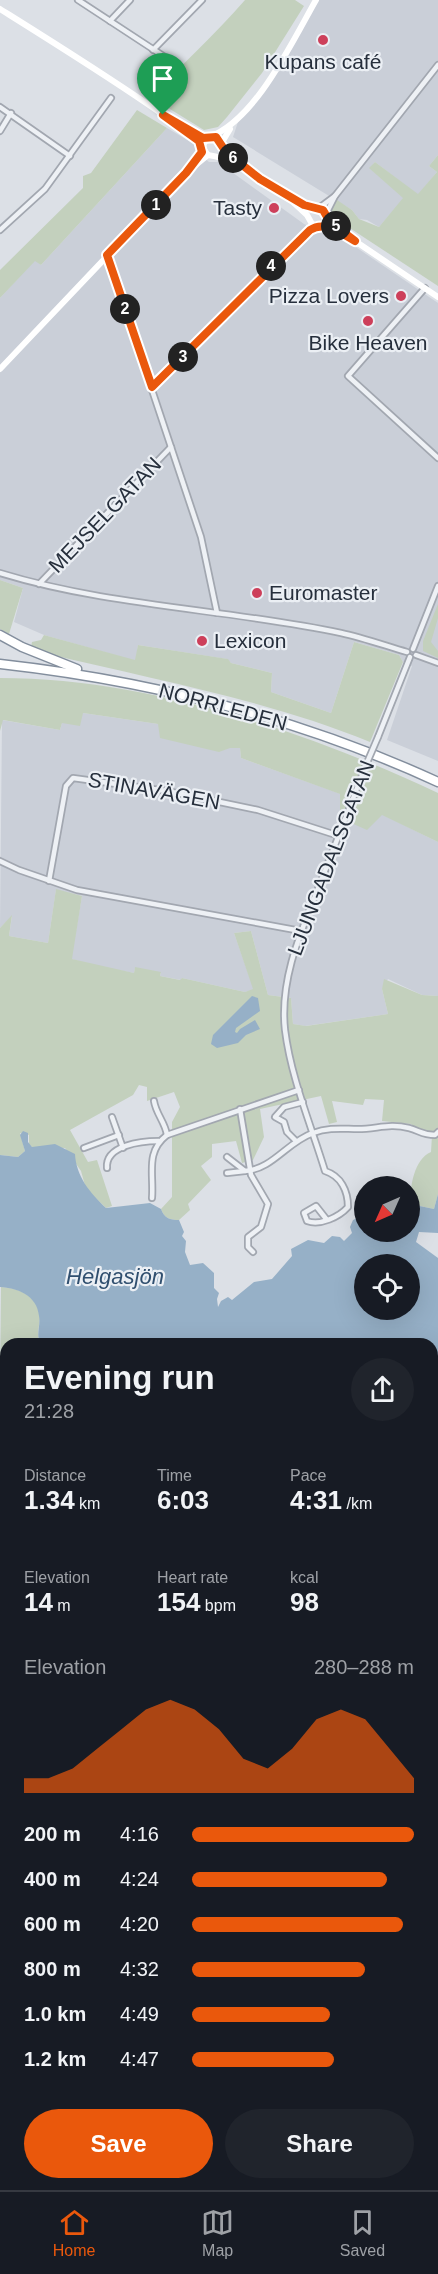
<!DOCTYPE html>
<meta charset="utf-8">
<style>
:root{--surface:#171b24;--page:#20242c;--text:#f1f3f6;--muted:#9ea1a6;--line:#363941;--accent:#ea580c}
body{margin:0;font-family:Helvetica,sans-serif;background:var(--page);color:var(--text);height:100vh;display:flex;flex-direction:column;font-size:22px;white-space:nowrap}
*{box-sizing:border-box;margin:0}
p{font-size:20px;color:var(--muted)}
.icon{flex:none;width:33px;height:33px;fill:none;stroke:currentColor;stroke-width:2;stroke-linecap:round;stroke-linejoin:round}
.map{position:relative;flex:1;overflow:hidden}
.details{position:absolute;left:0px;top:1338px;width:438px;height:852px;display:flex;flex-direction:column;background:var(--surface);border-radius:18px 18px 0 0;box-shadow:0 6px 24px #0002}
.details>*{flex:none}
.needle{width:39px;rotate:225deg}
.buttons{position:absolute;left:354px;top:1176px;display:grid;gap:12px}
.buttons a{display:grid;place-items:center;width:66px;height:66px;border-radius:50%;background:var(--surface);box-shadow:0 6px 24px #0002;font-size:30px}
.pin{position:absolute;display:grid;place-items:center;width:51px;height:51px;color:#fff;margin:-62px -26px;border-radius:50% 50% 50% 0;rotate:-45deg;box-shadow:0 0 6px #0007}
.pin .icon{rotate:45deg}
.km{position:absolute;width:30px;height:30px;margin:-15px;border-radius:50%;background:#222;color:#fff;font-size:16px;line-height:30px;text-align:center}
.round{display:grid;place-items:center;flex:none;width:63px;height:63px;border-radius:32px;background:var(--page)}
.headline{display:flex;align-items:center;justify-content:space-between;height:102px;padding:0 24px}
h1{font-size:33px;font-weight:700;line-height:45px}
.figures{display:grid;grid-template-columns:repeat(3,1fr);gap:9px;height:102px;padding:6px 24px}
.figures div{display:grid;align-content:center}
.figures b{font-size:26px;font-weight:700}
.figures small{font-size:16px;font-weight:400}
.figures p{font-size:16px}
.chart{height:168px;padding:12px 24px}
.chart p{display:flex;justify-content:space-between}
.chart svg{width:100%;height:108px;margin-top:6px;fill:var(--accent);opacity:.7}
.button{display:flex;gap:12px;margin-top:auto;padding:12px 24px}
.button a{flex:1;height:69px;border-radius:36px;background:var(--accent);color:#fff;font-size:24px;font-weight:700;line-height:69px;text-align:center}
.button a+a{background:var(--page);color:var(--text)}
ul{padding:0 24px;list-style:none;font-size:20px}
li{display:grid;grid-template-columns:96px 72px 1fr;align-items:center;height:45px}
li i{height:15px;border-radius:8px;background:var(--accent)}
.tabs{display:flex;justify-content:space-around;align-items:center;height:84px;border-top:2px solid var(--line);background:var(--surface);font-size:16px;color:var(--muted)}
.tabs a{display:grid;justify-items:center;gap:3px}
.tabs .current{color:var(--accent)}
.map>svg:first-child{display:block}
.built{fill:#cacfd8}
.green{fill:#c3d0bd}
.water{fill:#96b0c7;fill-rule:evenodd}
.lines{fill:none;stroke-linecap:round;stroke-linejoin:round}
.stream{stroke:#96b0c7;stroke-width:1.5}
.street-casing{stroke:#a2a7b0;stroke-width:8}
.highway-casing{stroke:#838e9d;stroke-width:11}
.street{stroke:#eef1f5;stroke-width:4.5}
.secondary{stroke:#fff;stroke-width:6}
.highway{stroke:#fff;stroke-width:8}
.street-bridge-casing{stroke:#a2a7b0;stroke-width:8;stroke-linecap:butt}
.street-bridge{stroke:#eef1f5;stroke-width:4.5}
.route-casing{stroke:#fff;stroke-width:12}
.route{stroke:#ea580c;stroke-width:8}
.poi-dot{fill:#cd3f5a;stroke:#ebeff4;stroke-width:2}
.labels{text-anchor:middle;stroke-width:4.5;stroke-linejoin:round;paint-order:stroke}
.poi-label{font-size:21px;fill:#262f3c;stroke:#ebeff4}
.street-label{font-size:21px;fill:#262f3c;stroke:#ebeff4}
.water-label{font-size:22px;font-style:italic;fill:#304f6f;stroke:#ebeff4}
</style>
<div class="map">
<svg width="438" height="2190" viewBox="0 0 438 2190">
<rect width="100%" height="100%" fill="#dce0e6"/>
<g class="built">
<polygon points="319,0 438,0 438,155 429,166 437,172 418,195 375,162 370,168 404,198 379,227 367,220 359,219 352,210 233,137 238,122 258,99"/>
<polygon points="167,128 194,144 196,151 209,162 218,162 304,224 319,231 338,235 438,303 438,761 387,740 412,666 403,662 399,655 354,642 331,713 271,692 272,673 231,663 227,659 138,645 136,661 44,635 14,622 23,588 0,580 0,298 35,260 41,265"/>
<polygon points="83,713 158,724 240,748 241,758 341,794 438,842 438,996 422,995 388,979 382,989 388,1014 305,1026 293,1024 291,998 268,995 251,931 234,933 254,990 245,992 182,978 181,980 160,976 161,973 135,968 134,973 101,967 71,959 82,896 56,890 48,943 9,936 12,916 0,928 2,720 60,730 62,723"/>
</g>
<g class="green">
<path d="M245,0H295L304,6L262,73L227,117L218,127L204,130L152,98C181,64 215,35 245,0Z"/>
<polygon points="137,110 167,128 41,265 35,261 0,298 0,270 83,188 83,176 91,173"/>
<polygon points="438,155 438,286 333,217 330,211 337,200 352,210 359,219 379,227 403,198 369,168 375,162 418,194 437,172 429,166"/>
<polygon points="0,580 23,588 9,634 0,629"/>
<polygon points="438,604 438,618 431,642 438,651 438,658 423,651 423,641"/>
<path d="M44,635L135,660L138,645L228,659L231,663L272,673L271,692L331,713L354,642L399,655L403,662L370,742C265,699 154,680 45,653L31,647L32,642L41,640Z"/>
<path d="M0,678C146,678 307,731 438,793V842L382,815L367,830L340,818V794L241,758L240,748H230L219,752L160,738L158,724L83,713L80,726L62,723L60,730L3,720L0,731Z"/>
<path d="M56,889L82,896L72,959L134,973L135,967L161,972L160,976L180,980L182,978L245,992L253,989L234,933L251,931L268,995L291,998L293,1024L306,1026L388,1014L382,989L384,979L422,995L438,996V1194L434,1209L410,1204C410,1187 414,1159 431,1152L432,1135L421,1132L411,1124L382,1121L384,1100L365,1099L363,1105L332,1101L337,1122L329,1124L321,1096L260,1109L264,1137L253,1160L242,1163L236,1141L212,1144V1157L201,1166L211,1180L188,1204L190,1210L179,1220C170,1220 164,1218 161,1209L172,1197V1122L180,1107L174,1092L147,1101V1087L139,1085L133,1095L70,1130L88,1162L97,1160L112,1206L106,1208L86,1189L81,1171L65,1148L32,1147L29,1144V1135L20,1133L25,1151L18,1157L0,1155V928L12,915L9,936L48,943Z"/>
<path d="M1,1287C18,1288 38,1295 40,1316C40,1326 35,1335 41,1344H6V1392H0Z"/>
<polygon points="6,2037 6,2175 2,2177 0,2043"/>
<polygon points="438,2154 438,2190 393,2190 406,2184 432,2184 432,2161"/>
</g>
<g class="water">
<polygon points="252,996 258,998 260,1011 236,1028 235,1032 237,1033 240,1029 255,1020 260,1029 246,1035 238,1043 217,1048 211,1044 213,1035"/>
<path d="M23,1131L28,1133V1142L32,1147L55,1144L75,1154C76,1176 90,1193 106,1208L150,1203L161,1209C164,1218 170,1220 179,1220L184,1232L182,1236L186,1241L185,1252L190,1265L203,1263L214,1273V1288L219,1293L217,1299L218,1307L221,1301L228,1297L232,1300L254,1282L272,1279L292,1256L291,1249L308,1240L324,1243L332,1236L340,1237L344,1241L352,1233L350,1227L353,1220L364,1215V1232H410V1204L434,1209L438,1194V1233L419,1232L416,1242L438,1258V1635L432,1636V1344H41C35,1335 41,1326 39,1316C37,1295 17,1288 0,1287V1155L18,1157L25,1151L20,1135ZM364,1264H410V1310H364Z"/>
<polygon points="0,1392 6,1392 6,2037 0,2043"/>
<polygon points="432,1644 438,1646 438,2154 432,2161"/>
<polygon points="106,2184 406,2184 393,2190 97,2190"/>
</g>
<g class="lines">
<polyline class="stream" points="432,2169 438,2171"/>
<defs>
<g id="street">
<polyline points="78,0 171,61"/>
<polyline points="110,21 130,0"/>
<polyline points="153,50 202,0"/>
<polyline points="0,107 70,156"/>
<polyline points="0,131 11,113"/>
<polyline points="319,208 335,196"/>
<polyline points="326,214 335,196 438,65"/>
<polyline points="0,230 45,189 111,98"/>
<polyline points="107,255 201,537 217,613"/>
<polyline points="425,288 348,376 438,458"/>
<polyline points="152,387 278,259 316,226"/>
<path d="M0,573C111,607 229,609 341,633C364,638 386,646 407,652"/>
<polyline points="39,584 171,447"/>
<polyline points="413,649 438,586"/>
<polyline points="416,655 438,663"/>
<polyline points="378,737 410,657"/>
<polyline points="0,861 19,870 77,890 301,931"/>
<polyline points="49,881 66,786 73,778 167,791 258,810 339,836"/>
<path d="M154,1101C156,1114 165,1122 167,1135"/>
<polyline points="240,1109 251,1175 268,1204 261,1227 248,1237 248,1247 253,1252"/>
<polyline points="112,1117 123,1148"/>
<polyline points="296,1141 287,1132 284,1122 275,1117 284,1107 303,1102"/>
<polyline points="84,1148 119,1135"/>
<path d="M227,1157L245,1171C273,1169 287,1142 313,1133C329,1127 342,1129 358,1129C377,1129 389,1123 409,1128C420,1131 422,1135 435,1135L438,1132"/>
<path d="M107,1168C105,1145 142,1141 159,1141"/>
<polyline points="227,1173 245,1171"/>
<path d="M152,1198C154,1174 145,1152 167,1135L299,1090"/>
<path d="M327,1220L316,1206L304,1213L307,1221C320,1226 339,1217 348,1207C348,1191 341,1176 325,1171C311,1125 291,1078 285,1030C279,976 304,925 323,876C337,839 352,802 366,765"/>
<polyline points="0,2067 6,2059"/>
<polyline points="0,2169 6,2164"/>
</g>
<g id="highway">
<polyline points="0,635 22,647 77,669"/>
<path d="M0,664C152,681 299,718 438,782"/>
</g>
</defs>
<use href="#street" class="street-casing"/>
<use href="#highway" class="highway-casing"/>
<use href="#street" class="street"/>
<g class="secondary">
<path d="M0,9C27,26 195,130 202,147"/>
<polyline points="221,144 230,129"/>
<polyline points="222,145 236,160"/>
<polyline points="294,203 307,215 312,224 338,232"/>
<path d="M314,209C276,197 247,160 208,155L202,147L207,138C255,122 292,42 316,0"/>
<polyline points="327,215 355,241 438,297"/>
<polyline points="0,369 186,173 208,155"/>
</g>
<use href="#highway" class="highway"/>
<defs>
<polyline id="street-bridge" points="366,765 378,737"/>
</defs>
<use href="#street-bridge" class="street-bridge-casing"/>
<use href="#street-bridge" class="street-bridge"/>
</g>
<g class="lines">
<defs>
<path id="route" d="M163,115L203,138L216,137L226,152L260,179L304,205L323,210L330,222L355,241C341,233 325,220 310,230L152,387L107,255L186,173L202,152L199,141Z"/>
</defs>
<use href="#route" class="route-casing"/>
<use href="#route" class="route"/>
</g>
<g class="poi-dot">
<circle cx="323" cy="40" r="6"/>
<circle cx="274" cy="208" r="6"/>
<circle cx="401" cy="296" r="6"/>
<circle cx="368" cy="321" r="6"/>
<circle cx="257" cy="593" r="6"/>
<circle cx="202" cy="641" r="6"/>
</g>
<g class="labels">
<g class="poi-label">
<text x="323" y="69">Kupans café</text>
<text x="262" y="215" text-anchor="end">Tasty</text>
<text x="389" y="303" text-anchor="end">Pizza Lovers</text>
<text x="368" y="350">Bike Heaven</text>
<text x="269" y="600" text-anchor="start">Euromaster</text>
<text x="214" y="648" text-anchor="start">Lexicon</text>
</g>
<g class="street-label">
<text transform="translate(105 515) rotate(-46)" y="7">MEJSELGATAN</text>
<text transform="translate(223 707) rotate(15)" y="7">NORRLEDEN</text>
<text transform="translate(154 791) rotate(10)" y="7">STINAVÄGEN</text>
<text transform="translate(331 858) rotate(-69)" y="7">LJUNGADALSGATAN</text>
</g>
<g class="water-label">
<text x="115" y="1284">Helgasjön</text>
</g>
</g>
</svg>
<div class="buttons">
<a><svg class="needle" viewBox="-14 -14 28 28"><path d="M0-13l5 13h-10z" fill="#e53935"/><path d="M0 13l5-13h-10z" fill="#9ea1a6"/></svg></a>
<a><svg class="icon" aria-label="locate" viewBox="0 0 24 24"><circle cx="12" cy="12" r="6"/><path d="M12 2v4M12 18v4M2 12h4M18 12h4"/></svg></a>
</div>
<div class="pin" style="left:163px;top:115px;background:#1e9e55"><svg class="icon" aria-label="arrive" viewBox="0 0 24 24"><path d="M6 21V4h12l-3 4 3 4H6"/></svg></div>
<b class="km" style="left:156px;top:205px">1</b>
<b class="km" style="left:125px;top:309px">2</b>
<b class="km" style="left:183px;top:357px">3</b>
<b class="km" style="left:271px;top:266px">4</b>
<b class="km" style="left:336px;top:226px">5</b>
<b class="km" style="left:233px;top:158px">6</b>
<section class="details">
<div class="headline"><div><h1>Evening run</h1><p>21:28</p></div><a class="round"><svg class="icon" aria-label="share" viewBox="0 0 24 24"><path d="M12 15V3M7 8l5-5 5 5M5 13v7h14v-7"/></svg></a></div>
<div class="figures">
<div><p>Distance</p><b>1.34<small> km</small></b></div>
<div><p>Time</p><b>6:03</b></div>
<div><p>Pace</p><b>4:31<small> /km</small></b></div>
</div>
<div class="figures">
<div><p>Elevation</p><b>14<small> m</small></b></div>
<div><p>Heart rate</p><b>154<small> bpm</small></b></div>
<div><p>kcal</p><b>98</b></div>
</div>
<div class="chart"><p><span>Elevation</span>280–288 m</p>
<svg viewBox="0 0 160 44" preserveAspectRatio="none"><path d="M0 44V38L10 38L20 34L30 26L40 18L50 10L60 6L70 10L80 18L90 30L100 34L110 26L120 14L130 10L140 14L150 26L160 38V44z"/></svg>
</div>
<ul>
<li><b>200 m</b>4:16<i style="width:100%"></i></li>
<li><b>400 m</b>4:24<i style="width:88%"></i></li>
<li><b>600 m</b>4:20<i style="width:95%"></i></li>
<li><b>800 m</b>4:32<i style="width:78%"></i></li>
<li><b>1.0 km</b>4:49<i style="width:62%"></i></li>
<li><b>1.2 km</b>4:47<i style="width:64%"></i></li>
</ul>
<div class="button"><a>Save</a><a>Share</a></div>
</section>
</div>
<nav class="tabs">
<a class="current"><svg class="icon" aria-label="home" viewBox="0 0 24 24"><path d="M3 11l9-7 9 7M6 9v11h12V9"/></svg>Home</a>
<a><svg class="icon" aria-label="map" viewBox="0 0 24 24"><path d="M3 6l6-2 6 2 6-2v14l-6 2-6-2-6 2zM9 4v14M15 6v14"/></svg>Map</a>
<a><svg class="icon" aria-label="saved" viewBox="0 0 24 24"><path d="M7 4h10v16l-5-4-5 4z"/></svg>Saved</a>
</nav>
